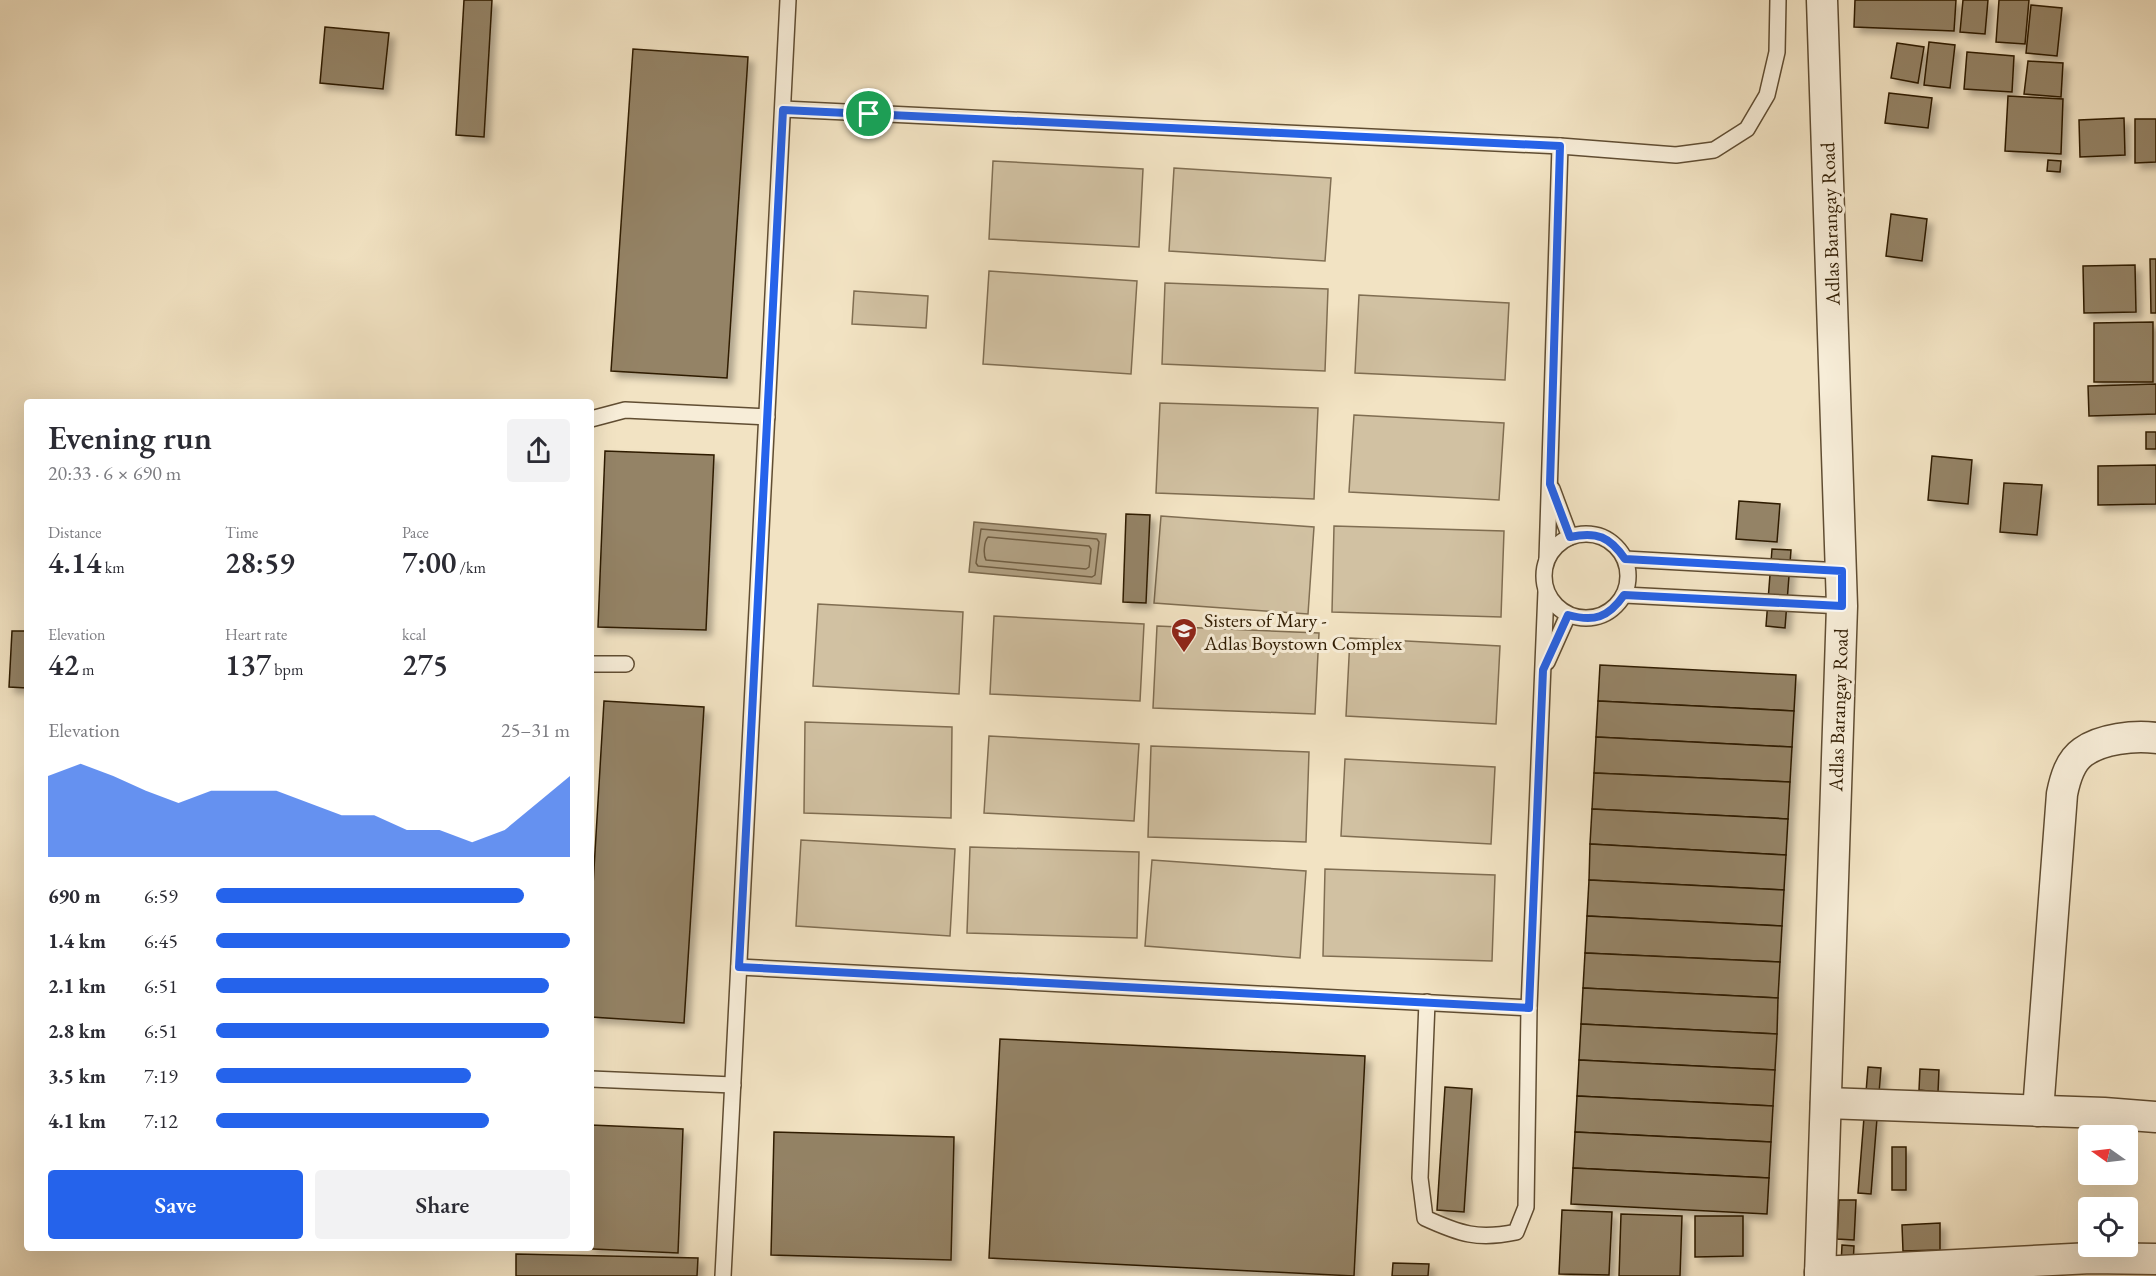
<!DOCTYPE html>
<meta charset="utf-8">
<style>
:root{--surface:#fff;--page:#f2f2f3;--text:#2b2b33;--muted:#7c7c81;--accent:#2563eb}
body{margin:0;font-family:"EB Garamond",serif;background:var(--page);color:var(--text);height:100vh;display:flex;flex-direction:column;font-size:22px;white-space:nowrap}
*{box-sizing:border-box;margin:0}
p{font-size:20px;color:var(--muted)}
.icon{flex:none;width:33px;height:33px;fill:none;stroke:currentColor;stroke-width:2;stroke-linecap:round;stroke-linejoin:round}
.map{position:relative;flex:1;overflow:hidden}
.details{position:absolute;left:24px;top:399px;width:570px;height:852px;display:flex;flex-direction:column;background:var(--surface);border-radius:6px;box-shadow:0 6px 24px #0002}
.details>*{flex:none}
.needle{width:39px;rotate:284deg}
.buttons{position:absolute;left:2078px;top:1125px;display:grid;gap:12px}
.buttons a{display:grid;place-items:center;width:60px;height:60px;border-radius:6px;background:var(--surface);box-shadow:0 6px 24px #0002;font-size:30px}
.pin{position:absolute;display:grid;place-items:center;width:51px;height:51px;color:#fff;margin:-26px;border:3px solid #fff;border-radius:50%;box-shadow:0 2px 6px #0007}
.round{display:grid;place-items:center;flex:none;width:63px;height:63px;border-radius:6px;background:var(--page)}
.head{display:flex;align-items:center;justify-content:space-between;height:102px;padding:0 24px}
h1{font-size:33px;font-weight:600;line-height:45px}
.metrics{display:grid;grid-template-columns:repeat(3,1fr);gap:9px;height:102px;padding:6px 24px}
.metrics div{display:grid;align-content:center}
.metrics b{font-size:30px;font-weight:600}
.metrics small{font-size:16px;font-weight:400}
.metrics p{font-size:16px}
.chart{height:168px;padding:12px 24px}
.chart p{display:flex;justify-content:space-between}
.chart svg{width:100%;height:108px;margin-top:6px;fill:var(--accent);opacity:.7}
.cta{display:flex;gap:12px;margin-top:auto;padding:12px 24px}
.cta a{flex:1;height:69px;border-radius:6px;background:var(--accent);color:#fff;font-size:24px;font-weight:600;line-height:69px;text-align:center}
.cta a+a{background:var(--page);color:var(--text)}
ul{padding:0 24px;list-style:none;font-size:20px}
li{display:grid;grid-template-columns:96px 72px 1fr;align-items:center;height:45px}
li i{height:15px;border-radius:8px;background:var(--accent)}
.map>svg:first-child{display:block}
.green{fill:#d1c1a2;stroke:#806e52;stroke-width:1.5}
.water{fill:#b09f81;stroke:#7c6a4e;stroke-width:1.5}
.lines{fill:none;stroke-linecap:round;stroke-linejoin:round}
.shore{stroke:#705d41;stroke-width:1.5}
.building{fill:#948366;stroke:#2f1b01;stroke-width:1.5;filter:url(#shadow)}
.lane-casing{stroke:#604d32;stroke-width:18}
.street-casing{stroke:#604d32;stroke-width:33}
.lane{stroke:#f7edd8;stroke-width:15}
.street{stroke:#f7edd8;stroke-width:30}
.route-casing{stroke:#fff;stroke-width:12}
.route{stroke:#2563eb;stroke-width:8}
.labels{text-anchor:middle;stroke-width:6;stroke-linejoin:round;paint-order:stroke}
.street-label{font-size:20px;fill:#2f1b01;stroke:#f7edd8}
.poi-label{font-size:20px;fill:#2f1b01;stroke:#f7edd8;text-anchor:start}
</style>
<div class="map">
<svg width="2156" height="1276" viewBox="0 0 2156 1276">
<defs>
<filter id="shadow"><feDropShadow dx="5.5" dy="5.5" stdDeviation="3" flood-color="#0004"/></filter>
</defs>
<rect width="100%" height="100%" fill="#f2e3c3"/>
<filter id="stains"><feTurbulence type="fractalNoise" baseFrequency=".00333" numOctaves="4"/><feColorMatrix values="0 0 0 0 .2 0 0 0 0 .09 0 0 0 0 .02 0 0 0 .5 -.17"/></filter>
<radialGradient id="worn" r=".72"><stop offset=".6" stop-color="#630" stop-opacity="0"/><stop offset="1" stop-color="#630" stop-opacity=".3"/></radialGradient>
<g class="green">
<polygon points="993,161 1143,169 1139,247 989,239"/>
<polygon points="1174,168 1331,178 1325,261 1169,251"/>
<polygon points="989,271 1137,281 1131,374 983,364"/>
<polygon points="1165,283 1328,289 1325,371 1162,364"/>
<polygon points="854,291 928,296 926,328 852,324"/>
<polygon points="1359,295 1509,303 1505,380 1355,373"/>
<polygon points="1160,403 1318,408 1314,499 1156,493"/>
<polygon points="1354,415 1504,423 1499,500 1349,492"/>
<polygon points="1161,516 1314,527 1308,614 1154,603"/>
<polygon points="1334,526 1504,531 1501,617 1332,612"/>
<polygon points="818,604 963,612 959,694 813,686"/>
<polygon points="994,616 1144,624 1140,701 990,694"/>
<polygon points="1157,626 1319,633 1315,714 1153,708"/>
<polygon points="1350,638 1500,646 1496,724 1346,716"/>
<polygon points="805,722 952,727 951,818 804,813"/>
<polygon points="989,736 1139,744 1134,821 984,813"/>
<polygon points="1151,746 1309,752 1306,842 1148,837"/>
<polygon points="1345,759 1495,767 1491,844 1341,836"/>
<polygon points="801,840 955,849 950,936 796,926"/>
<polygon points="970,847 1139,852 1137,938 967,933"/>
<polygon points="1152,860 1306,871 1300,958 1145,946"/>
<polygon points="1325,869 1495,875 1492,961 1323,956"/>
</g>
<polygon class="water" points="974,522 1106,534 1101,584 969,572"/>
<g class="lines">
<g class="shore">
<polygon points="981,529 1097,539 1099,542 1095,575 1092,577 978,566 976,563"/>
<path d="M988,537L1089,546L1091,549L1089,567L1086,569L986,560C983,555 984,541 988,537Z"/>
</g>
</g>
<g class="building">
<polygon points="464,0 492,0 484,137 456,135"/>
<polygon points="1855,0 1956,0 1954,31 1854,27"/>
<polygon points="1963,0 1988,0 1985,34 1960,32"/>
<polygon points="1999,0 2029,0 2025,44 1996,42"/>
<polygon points="2031,5 2062,8 2057,56 2026,53"/>
<polygon points="325,27 389,33 383,89 320,83"/>
<polygon points="1929,42 1955,45 1950,88 1924,85"/>
<polygon points="1897,43 1924,47 1918,83 1891,78"/>
<polygon points="633,49 748,57 727,378 611,371"/>
<polygon points="1967,52 2014,56 2012,92 1964,89"/>
<polygon points="2028,61 2063,63 2061,97 2024,94"/>
<polygon points="1889,93 1932,98 1928,128 1885,123"/>
<polygon points="2008,96 2063,99 2061,154 2005,151"/>
<polygon points="2124,118 2125,155 2080,157 2079,120"/>
<polygon points="2135,119 2156,119 2156,162 2135,163"/>
<polygon points="2048,160 2061,161 2060,172 2047,171"/>
<polygon points="1891,214 1927,219 1922,261 1886,256"/>
<polygon points="2150,259 2156,259 2156,313 2151,313"/>
<polygon points="2135,265 2136,312 2084,313 2083,266"/>
<polygon points="2153,322 2153,382 2094,382 2094,323"/>
<polygon points="2156,384 2156,414 2089,416 2088,386"/>
<rect x="2146" y="432" width="10" height="17"/>
<polygon points="605,451 714,455 706,630 598,627"/>
<polygon points="1932,456 1972,460 1968,504 1928,500"/>
<polygon points="2156,465 2156,504 2098,505 2098,466"/>
<polygon points="2004,483 2042,485 2037,535 2000,532"/>
<polygon points="1739,501 1780,504 1777,542 1736,539"/>
<polygon points="1126,514 1150,515 1146,603 1123,602"/>
<polygon points="1772,549 1791,550 1785,628 1766,626"/>
<polygon points="12,631 27,631 27,688 9,687"/>
<polygon points="1600,665 1796,675 1794,711 1598,701"/>
<polygon points="604,701 704,707 684,1023 591,1017 591,919"/>
<polygon points="1598,701 1794,711 1792,747 1596,737"/>
<polygon points="1596,737 1792,747 1790,782 1594,773"/>
<polygon points="1594,773 1790,782 1788,819 1592,809"/>
<polygon points="1592,809 1788,819 1786,855 1590,844"/>
<polygon points="1590,844 1786,855 1784,890 1589,880"/>
<polygon points="1589,880 1784,890 1782,926 1587,916"/>
<polygon points="1587,916 1782,926 1780,962 1585,953"/>
<polygon points="1585,953 1780,962 1778,998 1583,988"/>
<polygon points="1583,988 1778,998 1777,1034 1581,1024"/>
<polygon points="1581,1024 1777,1034 1775,1070 1579,1060"/>
<polygon points="1000,1039 1365,1056 1354,1276 989,1258"/>
<polygon points="1579,1060 1775,1070 1773,1106 1577,1096"/>
<polygon points="1868,1067 1881,1068 1871,1194 1858,1193"/>
<polygon points="1920,1069 1939,1070 1938,1092 1919,1090"/>
<polygon points="1445,1087 1472,1089 1464,1212 1437,1210"/>
<polygon points="1577,1096 1773,1106 1771,1142 1575,1132"/>
<polygon points="591,1125 683,1129 678,1253 572,1248 591,1248"/>
<polygon points="774,1132 954,1137 951,1260 771,1255"/>
<polygon points="1575,1132 1771,1142 1769,1178 1573,1168"/>
<rect x="1892" y="1147" width="14" height="43"/>
<polygon points="1573,1168 1769,1178 1767,1214 1571,1204"/>
<polygon points="1839,1200 1856,1200 1854,1240 1837,1239"/>
<polygon points="1562,1210 1612,1212 1609,1275 1559,1274"/>
<polygon points="1621,1214 1682,1216 1680,1276 1619,1276"/>
<polygon points="1695,1216 1743,1216 1743,1256 1695,1257"/>
<polygon points="1940,1223 1940,1250 1903,1251 1902,1225"/>
<polygon points="1842,1245 1854,1246 1853,1265 1841,1265"/>
<polygon points="516,1254 698,1258 697,1276 516,1276"/>
<polygon points="1393,1263 1429,1264 1428,1276 1392,1276"/>
</g>
<g class="lines">
<defs>
<g id="lane">
<polyline points="783,109 1560,146 1676,155 1714,150 1747,129 1767,95 1777,52 1778,0"/>
<polyline points="591,419 625,410 767,417"/>
<polyline points="1552,489 1570,537"/>
<circle cx="1586" cy="576" r="42"/>
<polyline points="1547,559 1560,146"/>
<polyline points="1625,559 1842,571"/>
<polyline points="1624,595 1842,606"/>
<polyline points="1547,662 1568,615"/>
<polyline points="591,664 626,664"/>
<polyline points="739,967 1529,1008"/>
<path d="M1427,1002L1420,1178L1425,1218C1460,1234 1478,1240 1516,1232L1526,1207L1529,1008L1546,591"/>
<polyline points="591,1079 733,1085"/>
<polyline points="723,1276 788,0"/>
</g>
<g id="street">
<polyline points="1826,1103 2104,1113 2156,1117"/>
<path d="M2038,1111L2062,794C2065,779 2070,761 2083,752C2101,739 2134,735 2156,738"/>
<polyline points="1820,1272 2091,1258 2156,1259"/>
<polyline points="1820,1276 1842,606 1822,0"/>
</g>
</defs>
<use href="#lane" class="lane-casing"/>
<use href="#street" class="street-casing"/>
<use href="#lane" class="lane"/>
<use href="#street" class="street"/>
</g>
<g class="lines">
<defs>
<path id="route" d="M783,110L1560,146L1550,484L1570,537C1597,531 1610,537 1625,559L1842,571V606L1624,595C1608,618 1594,622 1568,615L1543,670L1529,1008L739,967Z"/>
</defs>
<use href="#route" class="route-casing"/>
<use href="#route" class="route"/>
</g>
<defs>
<symbol id="school-pin" viewBox="-11 -11 22 30"><path d="M0 17L-7.5 6A9.5 9.5 0 1 1 7.5 6Z" fill="#8f2418" stroke="#f7edd8"/><path d="M0-5L7-2L0 1L-7-2ZM-4 1L0 2.5L4 1V4Q0 6-4 4Z" fill="#fff"/></symbol>
</defs>
<g fill-rule="evenodd">
<use href="#school-pin" x="1169" y="616" width="30" height="40"/>
</g>
<g class="labels">
<g class="street-label">
<text transform="translate(1830 224) rotate(-92)" y="7">Adlas Barangay Road</text>
<text transform="translate(1838 710) rotate(-88)" y="7">Adlas Barangay Road</text>
</g>
<g class="poi-label">
<text x="1204" y="627">Sisters of Mary -<tspan x="1204" dy="23">Adlas Boystown Complex</tspan></text>
</g>
</g>
<rect width="100%" height="100%" filter="url(#stains)"/>
<rect width="100%" height="100%" fill="url(#worn)"/>
</svg>
<div class="buttons">
<a><svg class="needle" viewBox="-14 -14 28 28"><path d="M0-13l5 13h-10z" fill="#e53935"/><path d="M0 13l5-13h-10z" fill="#7c7c81"/></svg></a>
<a><svg class="icon" aria-label="locate" viewBox="0 0 24 24"><circle cx="12" cy="12" r="6"/><path d="M12 2v4M12 18v4M2 12h4M18 12h4"/></svg></a>
</div>
<div class="pin" style="left:869px;top:114px;background:#1e9e55"><svg class="icon" aria-label="arrive" viewBox="0 0 24 24"><path d="M6 21V4h12l-3 4 3 4H6"/></svg></div>
<section class="details">
<div class="head"><div><h1>Evening run</h1><p>20:33 · 6 × 690 m</p></div><a class="round"><svg class="icon" aria-label="share" viewBox="0 0 24 24"><path d="M12 15V3M7 8l5-5 5 5M5 13v7h14v-7"/></svg></a></div>
<div class="metrics">
<div><p>Distance</p><b>4.14<small> km</small></b></div>
<div><p>Time</p><b>28:59</b></div>
<div><p>Pace</p><b>7:00<small> /km</small></b></div>
</div>
<div class="metrics">
<div><p>Elevation</p><b>42<small> m</small></b></div>
<div><p>Heart rate</p><b>137<small> bpm</small></b></div>
<div><p>kcal</p><b>275</b></div>
</div>
<div class="chart"><p><span>Elevation</span>25–31 m</p>
<svg viewBox="0 0 160 44" preserveAspectRatio="none"><path d="M0 44V11L10 6L20 11L30 17L40 22L50 17L60 17L70 17L80 22L90 27L100 27L110 33L120 33L130 38L140 33L150 22L160 11V44z"/></svg>
</div>
<ul>
<li><b>690 m</b>6:59<i style="width:87%"></i></li>
<li><b>1.4 km</b>6:45<i style="width:100%"></i></li>
<li><b>2.1 km</b>6:51<i style="width:94%"></i></li>
<li><b>2.8 km</b>6:51<i style="width:94%"></i></li>
<li><b>3.5 km</b>7:19<i style="width:72%"></i></li>
<li><b>4.1 km</b>7:12<i style="width:77%"></i></li>
</ul>
<div class="cta"><a>Save</a><a>Share</a></div>
</section>
</div>
